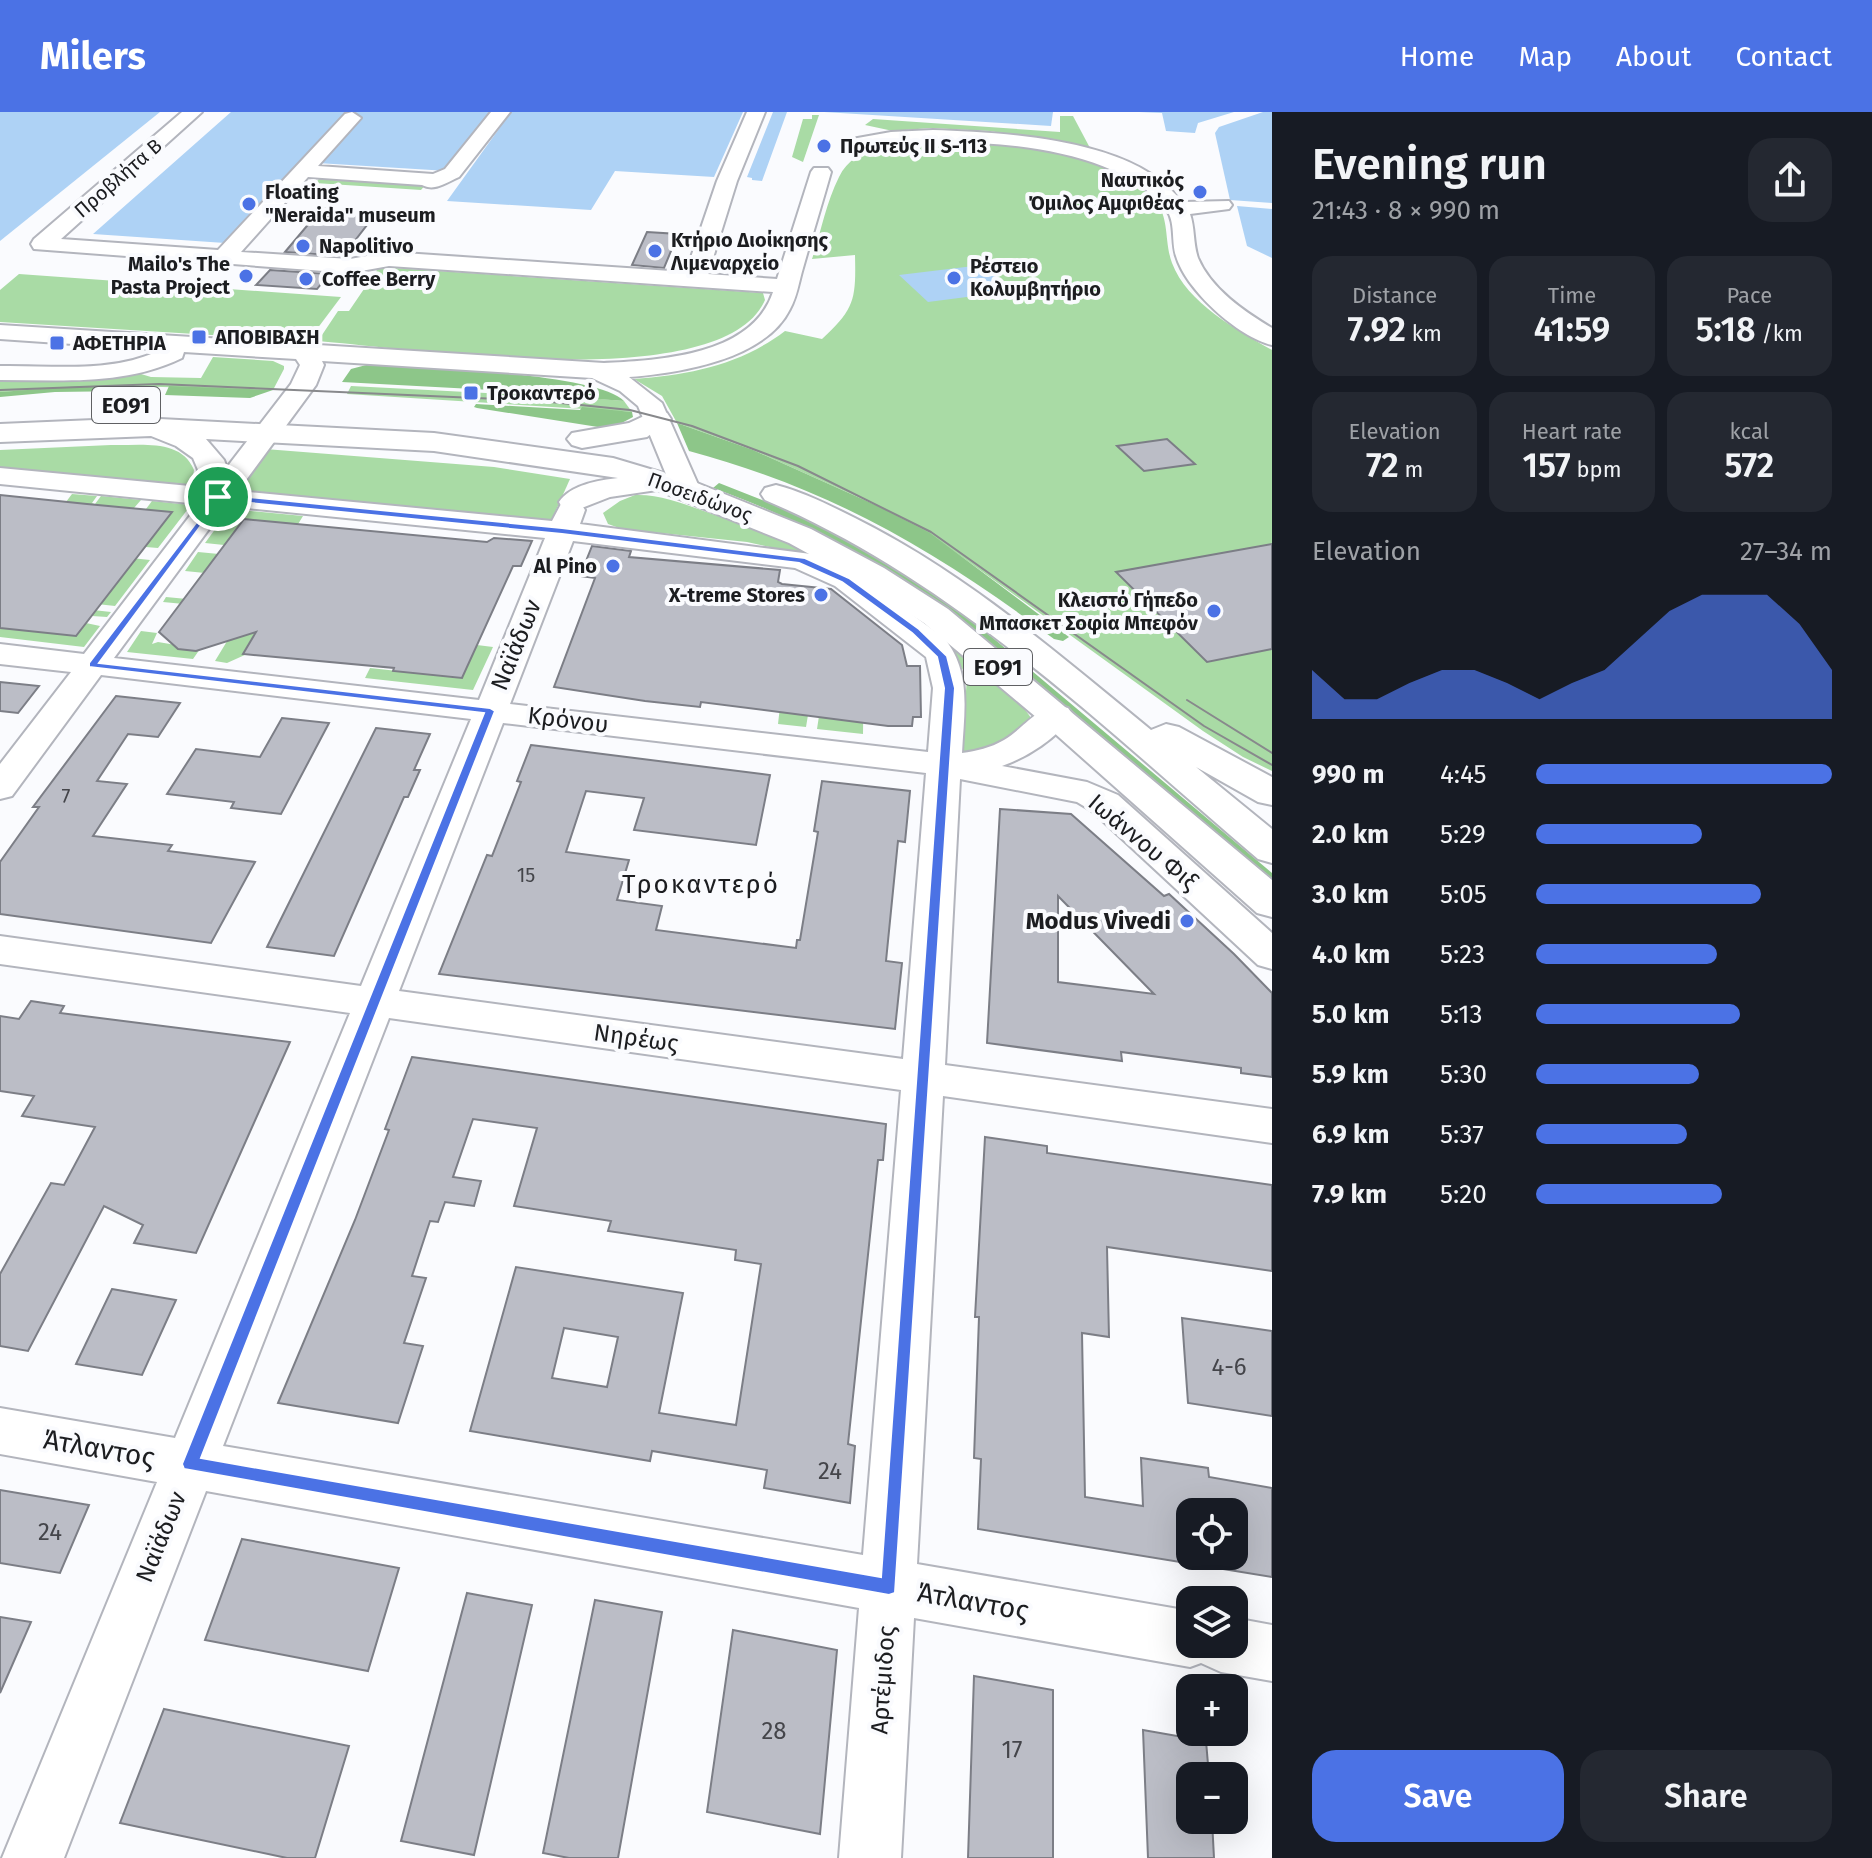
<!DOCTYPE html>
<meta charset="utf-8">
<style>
:root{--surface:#171b24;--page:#242831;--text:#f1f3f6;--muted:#9ea1a6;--accent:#4b72e5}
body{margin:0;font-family:"Fira Sans",sans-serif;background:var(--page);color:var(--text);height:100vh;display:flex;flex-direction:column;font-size:30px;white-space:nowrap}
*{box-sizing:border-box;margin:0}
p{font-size:26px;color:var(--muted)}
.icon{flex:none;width:44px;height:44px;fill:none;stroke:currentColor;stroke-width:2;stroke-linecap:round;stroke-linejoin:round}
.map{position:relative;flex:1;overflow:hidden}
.details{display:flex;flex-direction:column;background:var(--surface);width:600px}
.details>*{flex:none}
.buttons{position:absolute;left:1176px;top:1386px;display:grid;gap:16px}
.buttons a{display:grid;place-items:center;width:72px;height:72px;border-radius:16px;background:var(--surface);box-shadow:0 8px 32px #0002;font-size:40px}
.pin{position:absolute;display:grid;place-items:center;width:68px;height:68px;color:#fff;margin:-34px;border:4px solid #fff;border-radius:50%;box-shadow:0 2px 8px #0007}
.round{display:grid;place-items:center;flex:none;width:84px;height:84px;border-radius:24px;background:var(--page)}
.head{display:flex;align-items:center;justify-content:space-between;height:136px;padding:0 40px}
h1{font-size:44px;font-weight:600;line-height:60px}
.stats{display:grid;grid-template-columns:repeat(3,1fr);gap:12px;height:136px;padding:8px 40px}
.stats div{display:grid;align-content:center;border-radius:20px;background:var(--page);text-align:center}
.stats b{font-size:34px;font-weight:600}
.stats small{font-size:22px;font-weight:400}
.stats p{font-size:22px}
.chart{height:224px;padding:16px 40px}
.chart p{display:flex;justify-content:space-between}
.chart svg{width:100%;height:144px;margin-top:8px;fill:var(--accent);opacity:.7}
.primary-button{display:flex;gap:16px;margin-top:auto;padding:16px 40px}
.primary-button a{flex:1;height:92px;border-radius:24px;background:var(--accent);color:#fff;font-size:32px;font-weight:600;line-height:92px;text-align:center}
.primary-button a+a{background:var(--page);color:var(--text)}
ul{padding:0 40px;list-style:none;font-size:26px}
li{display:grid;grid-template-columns:128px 96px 1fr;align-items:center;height:60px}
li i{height:20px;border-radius:10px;background:var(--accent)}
header{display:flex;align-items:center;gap:48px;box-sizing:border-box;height:112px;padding:0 40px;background:var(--accent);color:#fff}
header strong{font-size:38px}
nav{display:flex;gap:44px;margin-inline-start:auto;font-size:28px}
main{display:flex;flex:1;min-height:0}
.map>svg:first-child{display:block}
.green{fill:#a9dba5}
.forest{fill:#8dc689}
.water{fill:#aed2f5}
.building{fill:#bbbdc6;stroke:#7c7e86;stroke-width:2;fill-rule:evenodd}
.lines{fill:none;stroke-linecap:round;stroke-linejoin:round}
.minor-casing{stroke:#b3b5bd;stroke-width:4}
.highway-casing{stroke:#b3b5bd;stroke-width:4}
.minor{fill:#fff;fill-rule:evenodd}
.highway{fill:#fff;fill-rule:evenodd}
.tram{stroke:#88898c;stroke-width:2}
.route{fill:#4b72e5;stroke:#fff;stroke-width:2;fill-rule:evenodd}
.poi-dot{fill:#4b72e5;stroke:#fafbfe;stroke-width:3}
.labels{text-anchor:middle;stroke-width:8;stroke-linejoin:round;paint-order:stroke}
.far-poi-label{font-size:20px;font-weight:bold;fill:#1c1d20;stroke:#fafbfe;text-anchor:start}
.far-street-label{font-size:20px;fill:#1c1d20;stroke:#fafbfe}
.number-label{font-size:20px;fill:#44454a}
.shield{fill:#fafbfe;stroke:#5f6063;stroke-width:2}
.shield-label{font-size:22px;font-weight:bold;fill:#1c1d20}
.street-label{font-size:24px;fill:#1c1d20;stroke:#fafbfe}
.poi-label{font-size:24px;font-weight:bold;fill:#1c1d20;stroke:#fafbfe;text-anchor:end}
.near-number-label{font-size:24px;fill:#44454a}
.neighbourhood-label{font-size:26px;letter-spacing:2px;fill:#1c1d20;stroke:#fafbfe}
.near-street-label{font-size:28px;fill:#1c1d20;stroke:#fafbfe}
</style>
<header>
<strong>Milers</strong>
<nav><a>Home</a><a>Map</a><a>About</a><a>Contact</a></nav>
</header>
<main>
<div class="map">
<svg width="1272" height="1746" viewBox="0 0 1272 1746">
<rect width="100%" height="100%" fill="#fafbfe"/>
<g class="green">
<polygon points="812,3 819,3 803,50 792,45 803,7 812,7"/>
<polygon points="1060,4 1073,4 1090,36 990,19 930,16 893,19 865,13 873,7 1060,20"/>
<path d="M969,29C1028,37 1109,41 1154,87C1170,104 1164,130 1172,151C1187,191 1237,218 1272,238V659L1243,645L1203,619L930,422L880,395L753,338L677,311L662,284L634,267C689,263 740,253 785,219L822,227C855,197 856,187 855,143L812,147C821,120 826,91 839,65C861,21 929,30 969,29Z"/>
<polygon points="321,65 426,72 421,78 315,71"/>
<path d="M379,155L763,181L765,188C722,285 407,236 318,229L338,199H349Z"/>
<polygon points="19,162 341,185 308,229 0,210 0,178"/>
<polygon points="213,245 273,249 284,254 284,257 273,278 125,274 0,280 0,265 131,259 151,265 201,266"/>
<polygon points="351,274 600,287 624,289 632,300 347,282"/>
<path d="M111,333C140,334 181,326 194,358L191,379L0,361V338Z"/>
<polygon points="265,337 494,355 570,367 548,416 230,383"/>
<polygon points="72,382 97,384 92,391 95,392 101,384 141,388 134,396 111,394 104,402 171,401 146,397 152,389 191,393 158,436 122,433 94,442 150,448 115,494 70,489 66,495 111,500 107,505 92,504 86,511 100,514 84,535 0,525 0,516 35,474 29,439"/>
<path d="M635,383C661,382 687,393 712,402C733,409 755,416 776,424C844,452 929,515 986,563C1002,577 1029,595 1036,616L975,643L962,641L967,564L946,532L796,441L747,430L622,417L608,412L603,401L620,389Z"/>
<polygon points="230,397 303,404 265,466 285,469 243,541 247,542 227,551 215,549 246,498 163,490 166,485 187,487 205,461 185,459 198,440 219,442 224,433 205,431"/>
<polygon points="141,519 157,521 152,532 158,530 200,537 193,547 127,540"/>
<polygon points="788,525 864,531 863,622 817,617 819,604 808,603 806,615 778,612"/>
<polygon points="477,533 493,535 473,578 365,566 370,556 462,566"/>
</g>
<g class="forest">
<path d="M370,252C416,255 599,261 624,289L585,286V283L342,270L351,257Z"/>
<polygon points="81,274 133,274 130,279 55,280 0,285 0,280"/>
<polygon points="169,274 273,278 250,286 165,283"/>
<polygon points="476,292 580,298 582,295 632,300 633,305 616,314 598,315 477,296 474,295"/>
<path d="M677,311L753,338L880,395L930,421L1069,525L1063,529L1054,527C935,438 833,378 689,339Z"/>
<path d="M719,371L798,402L891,450L968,505L1272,761V777L957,508C882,451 802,408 713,376Z"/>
</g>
<g class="water">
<polygon points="0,0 160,0 0,129"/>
<polygon points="231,0 495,0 448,59 317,51 225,131 93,122"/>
<polygon points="511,0 743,0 714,65 615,59 591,98 447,89"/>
<polygon points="773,0 787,0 762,69 752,68 752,66 747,65"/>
<polygon points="824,0 1053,0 1051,14"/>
<polygon points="1139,0 1234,0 1198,11 1195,21 1166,19 1162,1"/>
<polygon points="1263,0 1272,0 1272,91 1230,88 1215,21 1219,15"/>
<polygon points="1237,94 1272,97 1272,146 1247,134"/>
<polygon points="982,153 1013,179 928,190 899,163"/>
</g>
<g class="building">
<polygon points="322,96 377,100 343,144 285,140"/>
<polygon points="647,120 678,122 664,156 632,153"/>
<polygon points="270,158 329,162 317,177 256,173"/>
<polygon points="1167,327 1195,352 1144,359 1117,334"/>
<polygon points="0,383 87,392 172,400 76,524 0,516"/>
<polygon points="244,407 487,430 494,426 532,429 521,454 513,454 462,566 393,559 394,556 243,542 256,520 196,539 178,537 159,520"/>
<polygon points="1272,432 1272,537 1207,550 1116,460"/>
<polygon points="592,434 631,439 629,445 780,458 778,470 782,472 831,477 902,533 907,554 920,554 921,605 913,605 912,614 888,614 701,590 700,595 645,589 554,575 595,466 580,464"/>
<polygon points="0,570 39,574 18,601 0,599"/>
<polygon points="116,584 180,591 158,625 128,622 97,669 127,672 93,724 172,733 168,739 255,750 211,831 0,802 0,750 39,695 33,695"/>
<polygon points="282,606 329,611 281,702 231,696 234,690 167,682 196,637 260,645"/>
<polygon points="376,616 430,622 414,658 420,658 408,685 404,685 334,844 267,835"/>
<polygon points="531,633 770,663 756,733 634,718 644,686 586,679 566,740 629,748 617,788 662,794 656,818 796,836 797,828 800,828 818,720 814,719 822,669 910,679 905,730 898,729 886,849 902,851 895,917 439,862 487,743 492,744 521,670 517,669"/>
<path d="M1000,697L1071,702L1164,784L1169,782L1234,842L1272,881V965L1241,961V956L1121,940L1122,949L987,931ZM1058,784L1154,882L1058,870Z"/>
<polygon points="31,889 64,894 60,901 290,930 196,1141 134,1131 143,1113 104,1094 28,1239 0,1234 0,1162 51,1071 64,1073 95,1015 22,1004 34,984 0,979 0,904 19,907"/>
<path d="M412,945L886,1012L883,1048H878L848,1332L855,1334L850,1391L764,1376L767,1358L652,1339L650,1349L470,1319L516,1155L683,1181L659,1301L736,1313L761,1152L735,1148L736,1138L608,1119L611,1109L514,1094L537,1016L473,1007L453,1065L481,1069L474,1094L445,1090L438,1110L430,1109L412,1164L426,1166L404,1231L423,1234L398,1311L278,1291L355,1108L389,1018L385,1017ZM564,1216L618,1225L607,1275L552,1266Z"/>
<path d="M985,1025L1047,1034V1041L1272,1073V1159L1107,1135L1109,1225L1082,1221L1085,1385L1143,1394L1141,1346L1208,1356L1209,1365L1272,1376V1465L978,1417L981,1347L974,1346L979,1205H975ZM1190,1400H1234V1444H1190Z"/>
<polygon points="112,1177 176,1188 142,1263 76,1252"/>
<polygon points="1182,1206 1272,1219 1272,1304 1188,1291"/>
<polygon points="0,1378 89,1393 60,1461 0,1451"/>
<polygon points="242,1427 399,1456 368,1559 205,1528"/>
<polygon points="467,1481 532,1493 474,1743 401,1729"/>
<polygon points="595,1488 662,1500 618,1746 569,1746 543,1741"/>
<polygon points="0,1505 31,1510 0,1581"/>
<polygon points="733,1518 837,1538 820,1722 707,1700"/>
<polygon points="974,1564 1053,1578 1053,1746 968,1746"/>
<polygon points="164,1597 349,1634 315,1746 287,1746 120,1711"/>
<polygon points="1143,1618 1206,1629 1209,1664 1190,1664 1190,1708 1212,1708 1214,1746 1148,1746"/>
</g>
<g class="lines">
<defs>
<g id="minor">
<path d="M182,0H202L61,127L218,138L345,2L352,0L361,6L318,54L433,62L445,57L491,0H510L459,65C447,70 435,80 422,73L308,65L241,140L350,147L389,140L686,160L717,69L747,0H765L737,69L708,162L777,167L811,60L814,56H828L831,60C822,92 812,124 803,156C799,169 797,185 790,197C765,248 679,261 629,265L662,291L700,377L696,383L686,385L676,383L672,377L638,294L620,279L592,266L322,249L324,253L316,273L238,379L552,409L561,392L571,390L581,392L585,398L580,412L811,442L857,462L944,526C972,560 964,600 962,641C977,639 990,636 1004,628C1026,615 1040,589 1068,596L1073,603C1057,626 1028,645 1002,654L1087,670L1118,683L1272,821V857L1258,853L1092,699L1077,690L960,667L945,953L1272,997V1031L943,984L917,1452L1190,1499V1532H1234V1506L1272,1513V1569L1221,1560L1201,1551L1190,1555L914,1506L901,1746H839L859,1496L206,1379L64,1746H2L157,1370L0,1342V1296L175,1326L350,901L0,852V824L361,874L471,607L101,563L12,684L0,687V652L71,560L0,552V532L84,542L199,392L0,372V356L211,376L291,272L300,253L296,247L184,240L182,246C125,274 61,268 0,268V254C52,253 112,262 160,238L0,227V213L604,251C660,248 752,244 773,180L389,154L350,161L34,137L31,132L34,127ZM226,394L545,426L479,588L114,546ZM573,429L795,456L835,474L926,545L933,576L928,640L510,592ZM503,611L926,661L903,947L399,879ZM389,906L901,978L863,1443L223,1334Z"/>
<path d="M933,18C999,20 1107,26 1161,69C1169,75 1176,83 1183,90L1229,89L1232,93L1229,97L1190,102C1195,116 1193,132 1198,146C1211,177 1245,200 1272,216V233C1238,225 1186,178 1176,144C1171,129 1176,110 1166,97C1109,25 942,23 859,37L849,31L852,27L891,20Z"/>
</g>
<g id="highway">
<polygon points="657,298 667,301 671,307 647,325 582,336 572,333 567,327 572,321 629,311"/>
<path d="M141,306L434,321L613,346L697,371L811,417L884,456L948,497L1272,768V805L1257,801L1043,611L924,511L860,470L789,431L657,378L610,385L574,399L563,397L559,390C570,373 599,368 618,366L434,339L206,327L224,348L236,380L232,386L221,389L210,386L193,346L176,334L151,324L0,330V312Z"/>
<path d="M776,373C803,380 829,393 855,406C964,460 1057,541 1151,618L1166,612L1179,615L1272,665V693L1258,690L1196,655L1272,717V751L1258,747C1104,616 954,468 765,388L761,382L765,376Z"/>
</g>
</defs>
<use href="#minor" class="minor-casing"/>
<use href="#highway" class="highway-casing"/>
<use href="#minor" class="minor"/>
<use href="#highway" class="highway"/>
<g class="tram">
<polyline points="0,278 159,272 541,289 630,298 692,314 798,354 931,420 1204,614 1272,653"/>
<polyline points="1187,588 1272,641"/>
</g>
</g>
<path class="route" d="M218,382L562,416L805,446L849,466L919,517L947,544L955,576L895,1481L889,1483L184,1357L182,1352L484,601L89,555V551ZM220,388L562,422L799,451L842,470L912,521L937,545L944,576L881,1465L201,1346L495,599L490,596L99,551Z"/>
<g class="poi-dot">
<circle cx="824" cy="34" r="8"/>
<circle cx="1200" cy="80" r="8"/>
<circle cx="249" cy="92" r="8"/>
<circle cx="303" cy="134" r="8"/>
<circle cx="655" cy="139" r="8"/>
<circle cx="246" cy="164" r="8"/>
<circle cx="954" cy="166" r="8"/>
<circle cx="306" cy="167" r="8"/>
<rect x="191" y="217" width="16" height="16" rx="4"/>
<rect x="49" y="223" width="16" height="16" rx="4"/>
<rect x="463" y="273" width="16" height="16" rx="4"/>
<circle cx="613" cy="454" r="8"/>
<circle cx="821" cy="483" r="8"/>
<circle cx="1214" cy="499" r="8"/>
<circle cx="1187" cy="809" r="8"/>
</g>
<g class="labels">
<g class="far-poi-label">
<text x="840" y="41">Πρωτεύς ΙΙ S-113</text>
<text x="1184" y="75" text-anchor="end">Ναυτικός<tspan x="1184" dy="23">Όμιλος Αμφιθέας</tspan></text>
<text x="265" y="87">Floating<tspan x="265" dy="23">"Neraida" museum</tspan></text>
<text x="671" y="135">Κτήριο Διοίκησης<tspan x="671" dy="23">Λιμεναρχείο</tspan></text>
<text x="319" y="141">Napolitivo</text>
<text x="230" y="159" text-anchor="end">Mailo's The<tspan x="230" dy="23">Pasta Project</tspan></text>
<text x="970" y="161">Ρέστειο<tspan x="970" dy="23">Κολυμβητήριο</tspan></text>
<text x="322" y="174">Coffee Berry</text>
<text x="215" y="232">ΑΠΟΒΙΒΑΣΗ</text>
<text x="73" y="238">ΑΦΕΤΗΡΙΑ</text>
<text x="487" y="288">Τροκαντερό</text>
<text x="597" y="461" text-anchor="end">Al Pino</text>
<text x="805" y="490" text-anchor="end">X-treme Stores</text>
<text x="1198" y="495" text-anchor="end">Κλειστό Γήπεδο<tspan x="1198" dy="23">Μπασκετ Σοφία Μπεφόν</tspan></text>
</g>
<g class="far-street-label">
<text transform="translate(118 66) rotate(-41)" y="7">Προβλήτα Β</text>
<text transform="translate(700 385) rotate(20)" y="7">Ποσειδώνος</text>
</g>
<g class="number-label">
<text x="66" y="691">7</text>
<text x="526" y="770">15</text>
</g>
<g class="shield">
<rect x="92" y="275" width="68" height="36" rx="6"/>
<rect x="964" y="537" width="68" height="36" rx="6"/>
</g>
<g class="shield-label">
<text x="126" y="301">ΕΟ91</text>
<text x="998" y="563">ΕΟ91</text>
</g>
<g class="street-label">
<text transform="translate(516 533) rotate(-68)" y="8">Ναϊάδων</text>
<text transform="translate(568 608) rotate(7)" y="8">Κρόνου</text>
<text transform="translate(1143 730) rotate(40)" y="8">Ιωάννου Φιξ</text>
<text transform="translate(636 926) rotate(8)" y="8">Νηρέως</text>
<text transform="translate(161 1425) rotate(-68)" y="8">Ναϊάδων</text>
<text transform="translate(883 1568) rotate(-86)" y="8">Αρτέμιδος</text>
</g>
<g class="poi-label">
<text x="1171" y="817">Modus Vivedi</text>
</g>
<g class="near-number-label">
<text x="1229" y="1263">4-6</text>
<text x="830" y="1367">24</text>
<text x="50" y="1428">24</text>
<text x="774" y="1627">28</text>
<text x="1012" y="1646">17</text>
</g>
<g class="neighbourhood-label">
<text x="701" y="781">Τροκαντερό</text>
</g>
<g class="near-street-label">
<text transform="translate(99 1336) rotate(10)" y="10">Άτλαντος</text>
<text transform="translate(973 1489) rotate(10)" y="10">Άτλαντος</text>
</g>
</g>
</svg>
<div class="buttons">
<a><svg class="icon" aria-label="locate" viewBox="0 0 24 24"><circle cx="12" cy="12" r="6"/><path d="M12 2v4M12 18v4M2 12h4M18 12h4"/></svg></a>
<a><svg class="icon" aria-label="layers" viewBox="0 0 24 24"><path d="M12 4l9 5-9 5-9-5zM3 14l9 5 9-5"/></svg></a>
<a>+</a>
<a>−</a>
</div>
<div class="pin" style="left:218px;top:385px;background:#1e9e55"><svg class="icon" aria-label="arrive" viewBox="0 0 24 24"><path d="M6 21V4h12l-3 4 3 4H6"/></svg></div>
</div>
<section class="details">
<div class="head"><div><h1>Evening run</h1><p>21:43 · 8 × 990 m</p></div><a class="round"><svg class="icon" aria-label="share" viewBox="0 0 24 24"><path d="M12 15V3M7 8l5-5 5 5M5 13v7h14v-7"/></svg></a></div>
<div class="stats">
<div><p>Distance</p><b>7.92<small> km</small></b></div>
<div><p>Time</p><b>41:59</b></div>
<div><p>Pace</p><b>5:18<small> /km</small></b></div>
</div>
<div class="stats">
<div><p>Elevation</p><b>72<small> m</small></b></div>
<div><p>Heart rate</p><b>157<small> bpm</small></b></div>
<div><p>kcal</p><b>572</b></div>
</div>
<div class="chart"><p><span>Elevation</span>27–34 m</p>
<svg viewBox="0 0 160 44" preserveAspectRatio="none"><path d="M0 44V29L10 38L20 38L30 33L40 29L50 29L60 33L70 38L80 33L90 29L100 20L110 11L120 6L130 6L140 6L150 15L160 29V44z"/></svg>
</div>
<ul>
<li><b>990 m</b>4:45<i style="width:100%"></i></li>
<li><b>2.0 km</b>5:29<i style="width:56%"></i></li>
<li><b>3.0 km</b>5:05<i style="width:76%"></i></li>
<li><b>4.0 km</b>5:23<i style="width:61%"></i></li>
<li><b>5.0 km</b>5:13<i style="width:69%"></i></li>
<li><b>5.9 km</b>5:30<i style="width:55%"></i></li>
<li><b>6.9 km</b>5:37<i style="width:51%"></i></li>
<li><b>7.9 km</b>5:20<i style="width:63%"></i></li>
</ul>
<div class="primary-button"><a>Save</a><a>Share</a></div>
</section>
</main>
